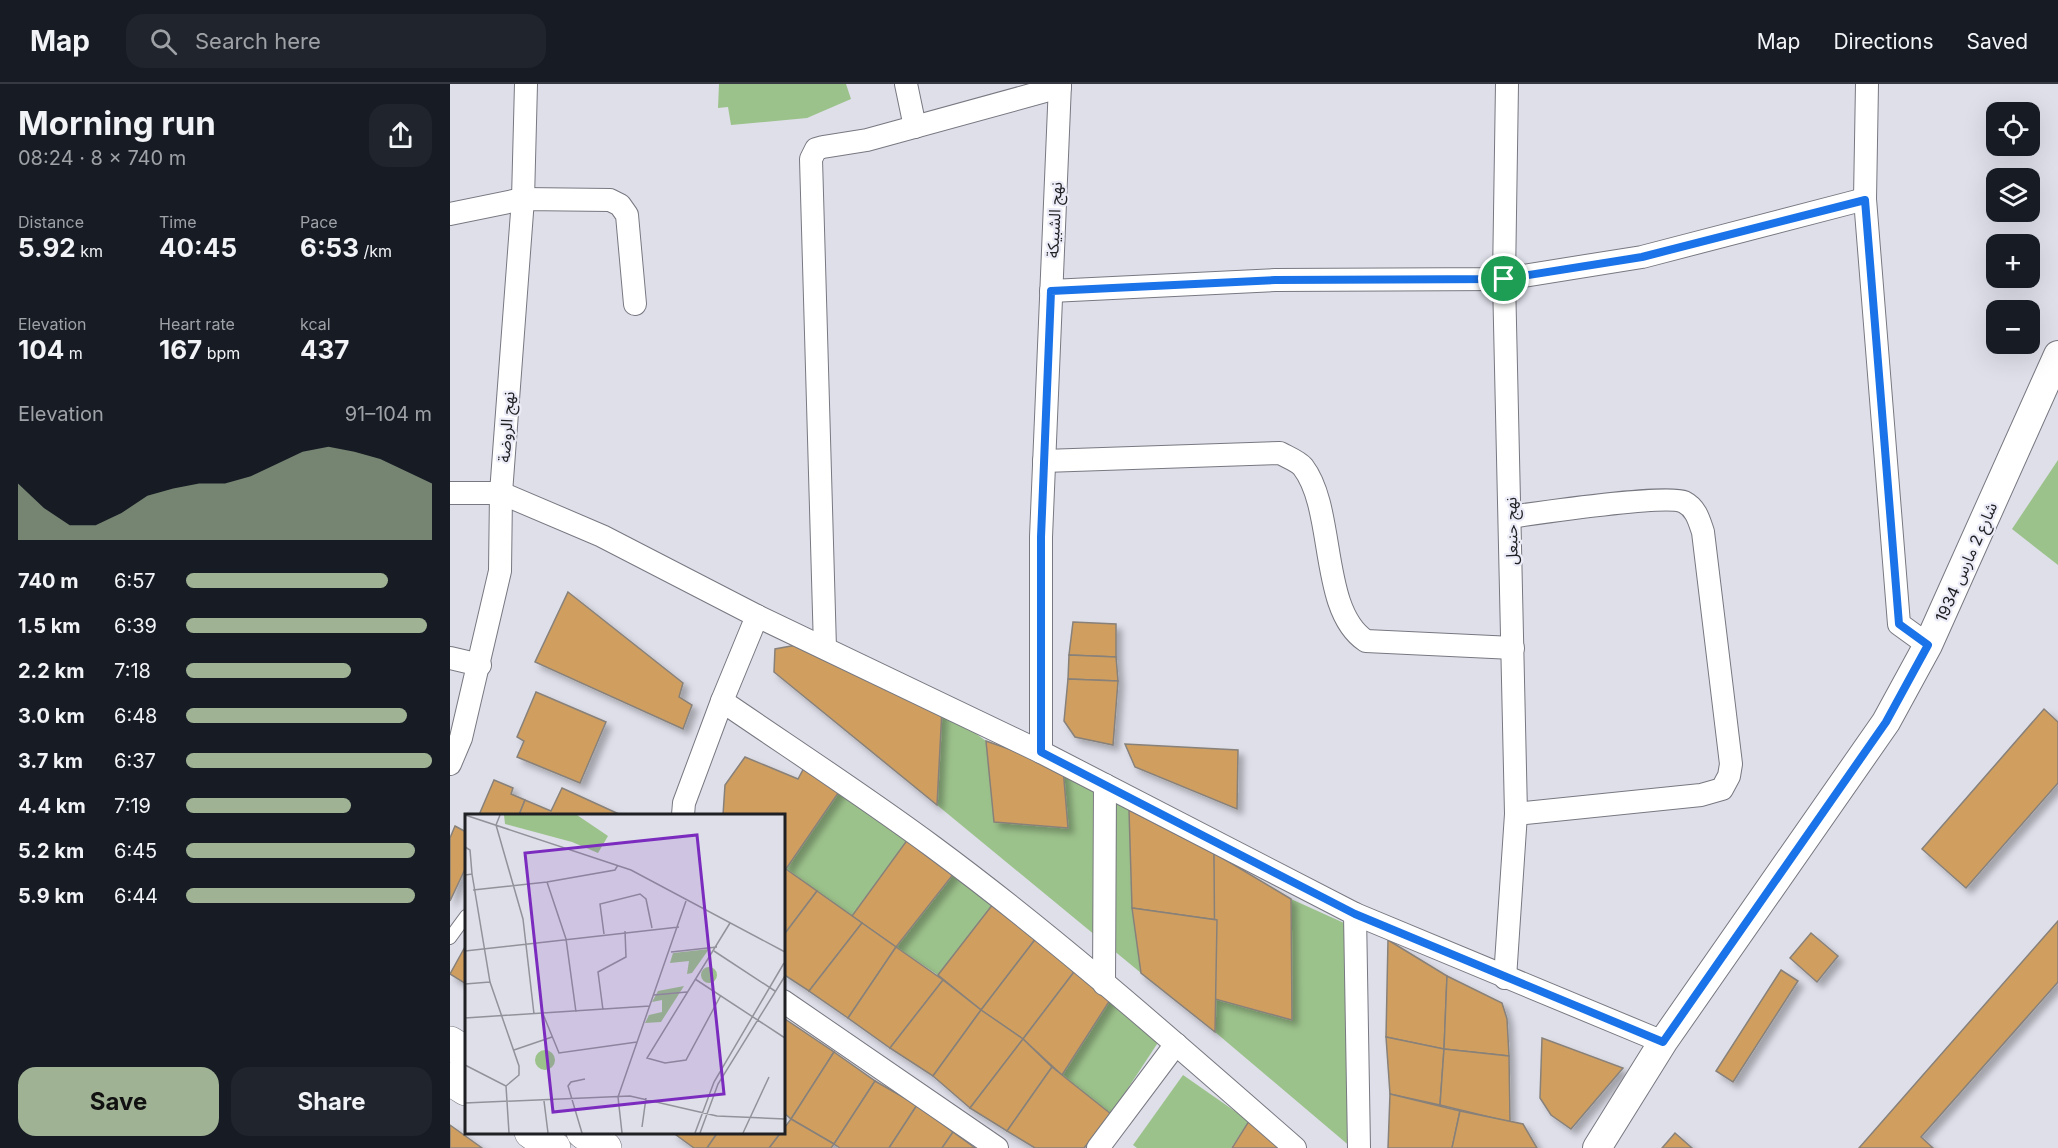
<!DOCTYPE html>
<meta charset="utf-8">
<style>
:root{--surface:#171b24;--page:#20242c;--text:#f1f3f6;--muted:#9ea1a6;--line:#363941;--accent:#9fb294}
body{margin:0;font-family:Inter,"Noto Sans Arabic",sans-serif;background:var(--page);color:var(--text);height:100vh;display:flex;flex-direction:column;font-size:22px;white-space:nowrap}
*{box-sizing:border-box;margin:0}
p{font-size:20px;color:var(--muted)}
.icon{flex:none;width:33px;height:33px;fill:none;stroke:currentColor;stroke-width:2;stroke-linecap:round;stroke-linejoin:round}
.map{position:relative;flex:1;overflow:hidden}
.panel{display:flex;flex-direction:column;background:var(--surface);width:450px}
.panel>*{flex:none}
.fabs{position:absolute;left:1536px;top:18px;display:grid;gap:12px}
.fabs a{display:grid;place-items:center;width:54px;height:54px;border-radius:12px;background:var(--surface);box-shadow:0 6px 24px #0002;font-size:30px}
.pin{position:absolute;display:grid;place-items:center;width:51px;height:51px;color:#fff;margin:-26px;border:3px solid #fff;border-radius:50%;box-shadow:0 2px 6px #0007}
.round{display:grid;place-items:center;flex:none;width:63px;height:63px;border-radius:18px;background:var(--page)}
.headline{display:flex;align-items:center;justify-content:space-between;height:102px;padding:0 18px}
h1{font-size:33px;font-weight:700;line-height:45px}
.stats{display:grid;grid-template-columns:repeat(3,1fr);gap:9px;height:102px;padding:6px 18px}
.stats div{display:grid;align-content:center}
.stats b{font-size:26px;font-weight:700}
.stats small{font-size:16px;font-weight:400}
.stats p{font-size:16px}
.chart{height:168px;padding:12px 18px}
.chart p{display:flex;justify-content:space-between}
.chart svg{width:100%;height:108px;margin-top:6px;fill:var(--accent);opacity:.7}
.button{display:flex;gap:12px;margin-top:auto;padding:12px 18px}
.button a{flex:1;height:69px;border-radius:18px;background:var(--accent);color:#111;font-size:24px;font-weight:700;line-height:69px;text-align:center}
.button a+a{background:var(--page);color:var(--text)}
ul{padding:0 18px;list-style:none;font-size:20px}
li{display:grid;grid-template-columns:96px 72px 1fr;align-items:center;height:45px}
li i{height:15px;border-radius:8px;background:var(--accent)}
header{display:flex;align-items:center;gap:36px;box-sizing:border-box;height:84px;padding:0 30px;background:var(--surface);border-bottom:2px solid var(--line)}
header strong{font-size:28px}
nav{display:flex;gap:33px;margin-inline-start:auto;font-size:21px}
.search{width:420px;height:54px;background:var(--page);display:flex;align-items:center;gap:15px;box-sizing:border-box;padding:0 21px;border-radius:18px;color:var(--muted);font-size:22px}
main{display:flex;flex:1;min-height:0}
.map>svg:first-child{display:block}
.green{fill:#9cc28b}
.building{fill:#d09f60;stroke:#88817a;stroke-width:1.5;filter:url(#shadow)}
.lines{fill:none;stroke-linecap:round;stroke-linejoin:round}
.service-casing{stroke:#777881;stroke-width:14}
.minor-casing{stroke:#777881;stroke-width:24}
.tertiary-casing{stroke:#777881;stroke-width:30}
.primary-casing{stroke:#777881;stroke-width:34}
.service{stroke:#fff;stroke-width:12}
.minor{stroke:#fff;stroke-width:22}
.tertiary{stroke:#fff;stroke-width:28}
.primary{stroke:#fff;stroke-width:33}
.route-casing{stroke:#fff;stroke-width:12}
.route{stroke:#1a73e8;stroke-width:8}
.labels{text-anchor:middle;stroke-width:4.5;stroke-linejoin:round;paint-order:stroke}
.street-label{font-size:16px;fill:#1f2023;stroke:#ebecf7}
.inset-road{fill:none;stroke:#92939a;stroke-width:1.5}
.view{fill:#7b2cbf;fill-opacity:0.15;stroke:#7b2cbf;stroke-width:3}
.inset-edge{fill:none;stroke:#1f2023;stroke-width:3}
</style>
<header>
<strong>Map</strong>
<div class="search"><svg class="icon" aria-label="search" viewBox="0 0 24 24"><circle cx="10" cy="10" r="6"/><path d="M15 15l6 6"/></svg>Search here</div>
<nav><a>Map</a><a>Directions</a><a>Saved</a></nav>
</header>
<main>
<section class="panel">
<div class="headline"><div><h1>Morning run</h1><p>08:24 · 8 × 740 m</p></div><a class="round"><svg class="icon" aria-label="share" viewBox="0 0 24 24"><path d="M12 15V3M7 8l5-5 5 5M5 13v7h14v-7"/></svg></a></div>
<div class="stats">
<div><p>Distance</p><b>5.92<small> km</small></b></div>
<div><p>Time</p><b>40:45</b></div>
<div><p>Pace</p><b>6:53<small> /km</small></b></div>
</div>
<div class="stats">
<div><p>Elevation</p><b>104<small> m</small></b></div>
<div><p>Heart rate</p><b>167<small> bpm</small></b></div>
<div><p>kcal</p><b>437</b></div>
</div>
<div class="chart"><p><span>Elevation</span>91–104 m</p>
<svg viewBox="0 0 160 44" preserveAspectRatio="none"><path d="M0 44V21L10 31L20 38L30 38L40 33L50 26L60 23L70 21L80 21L90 18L100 13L110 8L120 6L130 8L140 11L150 16L160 21V44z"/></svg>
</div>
<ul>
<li><b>740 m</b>6:57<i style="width:82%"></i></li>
<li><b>1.5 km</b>6:39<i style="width:98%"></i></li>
<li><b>2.2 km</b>7:18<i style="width:67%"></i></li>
<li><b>3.0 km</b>6:48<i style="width:90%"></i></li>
<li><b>3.7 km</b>6:37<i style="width:100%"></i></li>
<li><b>4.4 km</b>7:19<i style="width:67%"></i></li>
<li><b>5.2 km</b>6:45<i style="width:93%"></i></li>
<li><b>5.9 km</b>6:44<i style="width:93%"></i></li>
</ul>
<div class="button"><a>Save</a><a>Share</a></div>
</section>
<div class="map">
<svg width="1608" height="1064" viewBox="0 0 1608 1064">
<defs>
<filter id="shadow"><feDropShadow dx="5.5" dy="5.5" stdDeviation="3" flood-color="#0004"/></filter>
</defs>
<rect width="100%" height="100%" fill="#dedfe9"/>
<g class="green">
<polygon points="269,0 396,0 401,15 357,34 281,41 278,23 268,24"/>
<polygon points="1608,376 1608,481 1562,445"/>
<polygon points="492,625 536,657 544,738 618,743 613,684 679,726 682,824 691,889 487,721"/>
<polygon points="393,702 458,755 402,832 336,785"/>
<polygon points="505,788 543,820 488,891 446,863"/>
<polygon points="841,815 903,843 902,1064 765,948 765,915 842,936"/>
<polygon points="662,913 711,954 661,1030 612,991"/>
<polygon points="733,991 799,1037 781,1064 687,1064 683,1061"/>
</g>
<g class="building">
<polygon points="118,508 233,599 229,613 242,621 233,645 85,578"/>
<polygon points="623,538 666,540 666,573 619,571"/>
<polygon points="352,560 492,625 487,721 324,588 325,565"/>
<polygon points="619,571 666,573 668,597 618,595"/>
<polygon points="618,595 668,597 663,661 625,653 614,637"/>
<polygon points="86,608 156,638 130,699 67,673 74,657 67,653"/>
<polygon points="1594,625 1608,638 1608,699 1516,804 1472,765"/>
<polygon points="536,657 613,684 618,744 544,738"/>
<polygon points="675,660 788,666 787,725 685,683"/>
<polygon points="295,673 348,695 356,680 393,702 336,785 333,783 333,731 273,731 275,701"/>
<polygon points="44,696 63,704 61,710 75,716 69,731 29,731"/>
<polygon points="112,704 171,731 69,731 75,716 101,727"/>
<polygon points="679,726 764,769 767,836 682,824"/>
<polygon points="5,742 16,748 16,783 0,817 0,754"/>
<polygon points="458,755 505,788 446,863 402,832"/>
<polygon points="764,769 841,815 842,936 765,915"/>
<polygon points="333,783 367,807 333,852"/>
<polygon points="367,807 412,839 359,907 333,890 333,852"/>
<polygon points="543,820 587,853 531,926 488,891"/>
<polygon points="682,824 767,836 765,948 691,889"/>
<polygon points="1608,837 1608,898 1471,1053 1483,1064 1409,1064"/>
<polygon points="412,839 446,863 398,934 359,907"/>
<polygon points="1361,849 1388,872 1367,898 1340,874"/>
<polygon points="587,853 627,884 573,955 531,926"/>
<polygon points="938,856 997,892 994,965 936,953"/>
<polygon points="16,861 16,900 0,890"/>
<polygon points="446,863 493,896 440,964 398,934"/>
<polygon points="627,884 662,913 612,991 573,955"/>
<polygon points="1331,886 1348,897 1283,998 1266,987"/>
<polygon points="997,892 1052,919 1057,935 1059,972 994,965"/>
<polygon points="493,896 531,926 483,992 440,964"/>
<polygon points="531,926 573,955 520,1024 483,992"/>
<polygon points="335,935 384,968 341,1035 333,1028"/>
<polygon points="936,953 994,965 990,1021 940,1010"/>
<polygon points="1092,954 1173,984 1121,1045 1101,1031 1090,1014"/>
<polygon points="573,955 602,983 557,1047 520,1024"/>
<polygon points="994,965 1059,972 1060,1038 990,1021"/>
<polygon points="384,968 425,997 384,1060 341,1035"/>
<polygon points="602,983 661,1030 634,1064 585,1064 557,1047"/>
<polygon points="425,997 467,1021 439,1064 390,1064 384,1060"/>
<polygon points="940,1010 1010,1027 1002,1064 938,1064"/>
<polygon points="467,1021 503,1048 492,1064 439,1064"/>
<polygon points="1010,1027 1073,1040 1087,1064 1002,1064"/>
<polygon points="341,1035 384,1060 381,1064 319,1064"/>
<polygon points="799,1037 833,1064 782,1064"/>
<polygon points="0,1041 32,1064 0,1064"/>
<polygon points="222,1048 268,1048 257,1064 244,1064"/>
<polygon points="268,1048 331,1048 319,1064 257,1064"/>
<polygon points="503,1048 525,1064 492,1064"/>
<polygon points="1225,1049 1242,1064 1212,1064"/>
</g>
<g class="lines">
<defs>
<polyline id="service" points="0,854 16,832"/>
<g id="minor">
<polyline points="456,0 465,43"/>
<polyline points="1417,0 1415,115 1449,540 1478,561"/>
<polyline points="0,130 73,115 160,116 170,121 177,131 185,220"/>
<polyline points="601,207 825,196 1054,195 1192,173 1415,115"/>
<path d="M594,377L830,369C837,373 848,377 853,383C886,426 869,526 916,557L1063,564"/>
<polyline points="0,409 51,409 152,452 307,532 591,668 905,830 1213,958"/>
<path d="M1060,433C1088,429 1216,410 1234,418C1246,424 1249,436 1253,448L1281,680L1279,692L1272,705L1251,711L1066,730"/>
<polyline points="375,564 361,75 366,65 373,63 417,56 610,3"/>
<polyline points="0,574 30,581"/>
<polyline points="272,617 307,532"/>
<polyline points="591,668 591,453 610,0"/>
<polyline points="0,680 11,654 50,487 51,409 73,115 76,0"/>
<path d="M233,731L234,719L272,617C342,665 413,711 482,762C608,855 727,961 845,1064"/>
<polyline points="905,830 909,1064"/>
<polyline points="1055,894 1066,730 1054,195 1057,0"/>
<polyline points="654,900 655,701"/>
<polyline points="333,917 547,1064"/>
<polyline points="648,1064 726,960"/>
</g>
<polyline id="tertiary" points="1147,1064 1213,958 1436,638 1478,561 1608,271"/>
<g id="primary">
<polyline points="0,959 16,969"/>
<polyline points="0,995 16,1005"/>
<polyline points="81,1048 104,1064"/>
<polyline points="133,1048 155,1064"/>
</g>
</defs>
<use href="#service" class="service-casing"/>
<use href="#minor" class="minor-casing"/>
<use href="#tertiary" class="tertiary-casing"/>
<use href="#primary" class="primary-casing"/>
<use href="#service" class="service"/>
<use href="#minor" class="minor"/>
<use href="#tertiary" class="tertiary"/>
<use href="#primary" class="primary"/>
</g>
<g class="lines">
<defs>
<polygon id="route" points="1415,116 1449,540 1478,561 1436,638 1213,958 905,830 591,668 591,453 601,207 825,196 1054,195 1192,173"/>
</defs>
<use href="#route" class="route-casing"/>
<use href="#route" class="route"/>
</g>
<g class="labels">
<g class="street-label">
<text transform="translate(604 136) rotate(-87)" y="6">نهج الشبيكة</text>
<text transform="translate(56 343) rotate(-86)" y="6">نهج الروضة</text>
<text transform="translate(1061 447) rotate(-91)" y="6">نهج حنبعل</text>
<text transform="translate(1516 478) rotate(-66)" y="6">شارع 2 مارس 1934</text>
</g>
</g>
<g transform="translate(15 730)">
<rect width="320" height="320" fill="#dedfe9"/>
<path d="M39,1H112L143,22L133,39L107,28L40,10ZM244,135L227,159L222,160L224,147L205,149L208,139ZM236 161a8 8 0 1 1 16 0a8 8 0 1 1-16 0ZM219,172L196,208L180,209L184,201L197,198V186L187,188L193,177ZM70 246a10 10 0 1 1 20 0a10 10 0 1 1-20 0Z" fill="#9cc28b"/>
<path class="inset-road" d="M0,1L166,56L320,138M35,1L31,11L58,105L69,200M0,33L5,36L7,60M0,61L7,60L25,168L54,252V261L41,272M82,68L101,125L111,198M8,76L82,68L150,56L153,51M139,120L135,90L175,80L181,85L187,114M0,137L214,113M249,137L310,177M206,138L252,133M230,165L320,224M0,170L25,168M189,181L222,178M256,181L221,246L200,249L182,244L265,109M138,196L133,158L161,143L160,117M78,200L94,239L172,228M0,204L185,192M49,236L87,223M0,251L41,272L44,319M79,287L83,319M0,289L165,282L252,302L320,305M177,313L181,284M117,319L103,272L106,268L120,265M157,319L153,283L221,87M230,319L249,268L319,149M235,319L253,270L320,162M278,319L304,263"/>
<path class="view" d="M232,21L259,280L88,298L60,39Z"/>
<rect width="320" height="320" class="inset-edge"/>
</g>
</svg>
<div class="fabs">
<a><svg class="icon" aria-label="locate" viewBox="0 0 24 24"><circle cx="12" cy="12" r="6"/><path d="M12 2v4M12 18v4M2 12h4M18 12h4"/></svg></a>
<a><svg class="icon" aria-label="layers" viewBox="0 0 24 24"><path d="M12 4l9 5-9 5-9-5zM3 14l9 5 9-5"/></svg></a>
<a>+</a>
<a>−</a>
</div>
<div class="pin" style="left:1054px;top:195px;background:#1e9e55"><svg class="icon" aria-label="arrive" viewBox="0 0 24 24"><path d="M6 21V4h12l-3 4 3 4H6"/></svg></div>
</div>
</main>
